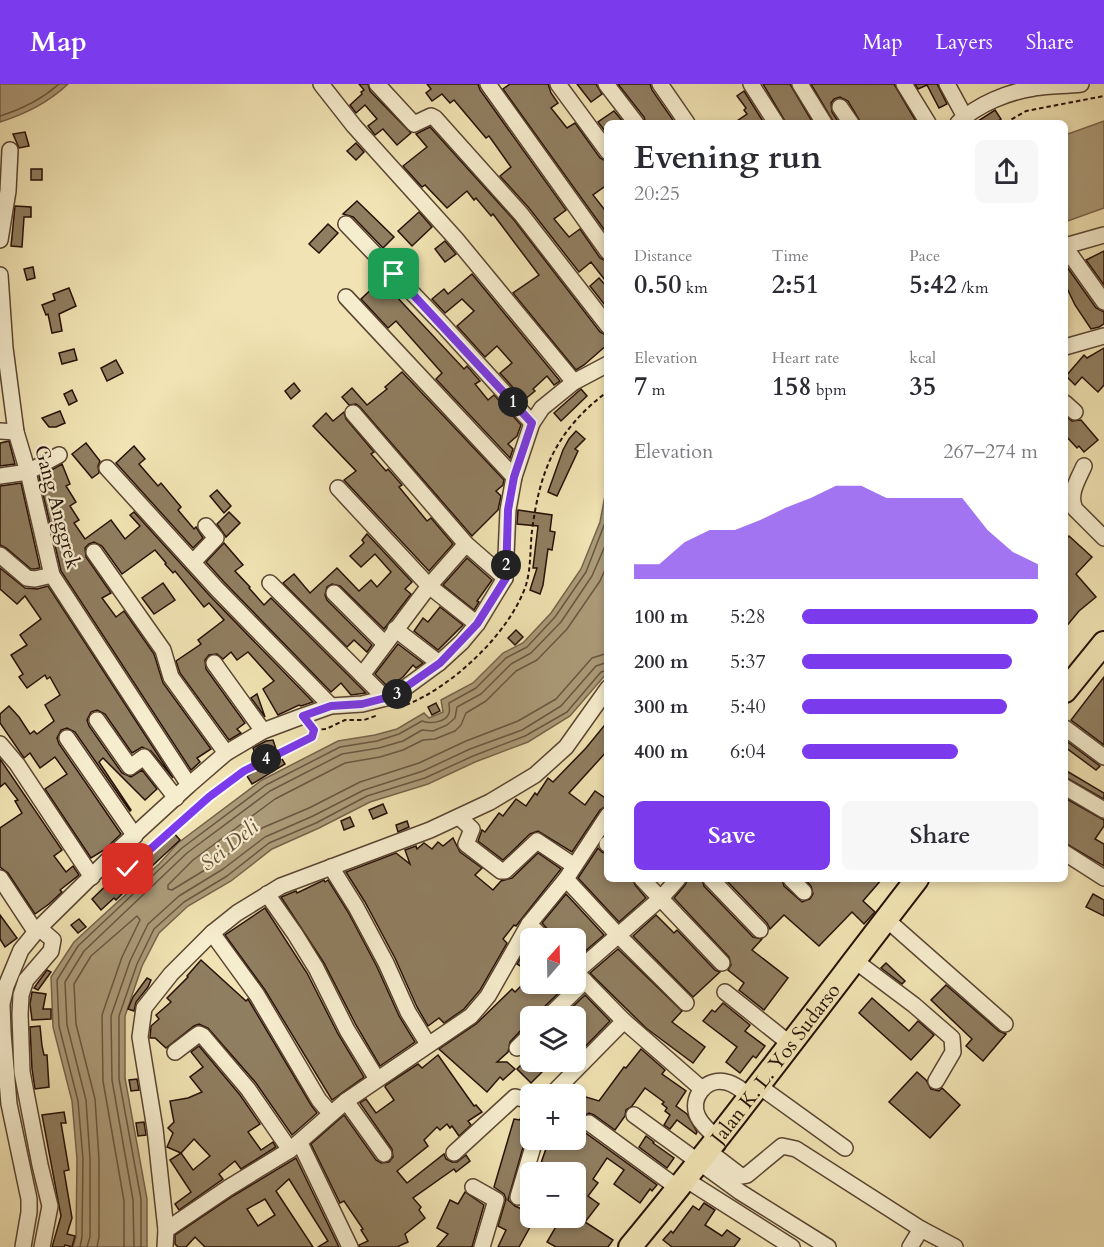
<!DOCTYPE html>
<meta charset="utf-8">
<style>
:root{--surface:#fff;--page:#f7f7f7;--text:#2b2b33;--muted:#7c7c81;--accent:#7c3aed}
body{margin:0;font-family:Cardo,serif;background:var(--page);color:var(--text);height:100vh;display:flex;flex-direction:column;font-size:22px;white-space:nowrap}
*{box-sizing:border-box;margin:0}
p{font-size:20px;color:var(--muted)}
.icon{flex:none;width:33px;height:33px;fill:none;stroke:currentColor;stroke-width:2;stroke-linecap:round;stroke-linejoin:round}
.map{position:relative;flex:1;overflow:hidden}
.drawer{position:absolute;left:604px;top:36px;width:464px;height:762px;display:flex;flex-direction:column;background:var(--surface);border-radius:9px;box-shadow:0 3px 9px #0003}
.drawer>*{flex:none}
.needle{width:39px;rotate:20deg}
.buttons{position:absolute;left:520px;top:844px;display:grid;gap:12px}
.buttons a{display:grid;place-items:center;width:66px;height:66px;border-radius:9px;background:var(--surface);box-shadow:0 3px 9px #0003;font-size:30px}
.pin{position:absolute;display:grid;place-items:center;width:51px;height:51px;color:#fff;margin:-26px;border-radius:12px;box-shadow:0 3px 9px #0006}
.km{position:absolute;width:30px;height:30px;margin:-15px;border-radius:50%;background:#222;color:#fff;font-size:16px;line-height:30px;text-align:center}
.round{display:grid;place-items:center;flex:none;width:63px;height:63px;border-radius:9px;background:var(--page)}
.head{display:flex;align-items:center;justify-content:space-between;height:102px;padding:0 30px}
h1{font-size:33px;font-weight:700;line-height:45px}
.stats{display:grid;grid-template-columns:repeat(3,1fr);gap:9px;height:102px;padding:6px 30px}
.stats div{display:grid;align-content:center}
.stats b{font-size:26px;font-weight:700}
.stats small{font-size:16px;font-weight:400}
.stats p{font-size:16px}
.chart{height:168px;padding:12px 30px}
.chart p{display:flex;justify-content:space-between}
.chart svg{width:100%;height:108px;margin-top:6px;fill:var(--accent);opacity:.7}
.action{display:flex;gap:12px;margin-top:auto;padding:12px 30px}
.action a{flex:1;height:69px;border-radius:9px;background:var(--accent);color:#fff;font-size:24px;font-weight:700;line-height:69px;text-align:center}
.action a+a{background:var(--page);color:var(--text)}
ul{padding:0 30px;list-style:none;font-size:20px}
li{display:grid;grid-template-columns:96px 72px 1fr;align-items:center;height:45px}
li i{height:15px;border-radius:8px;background:var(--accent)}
header{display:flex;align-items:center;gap:36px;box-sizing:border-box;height:84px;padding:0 30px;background:var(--accent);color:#fff}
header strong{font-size:28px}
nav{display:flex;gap:33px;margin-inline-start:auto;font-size:21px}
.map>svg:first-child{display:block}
.water{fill:#ac9b79;stroke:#77634b;stroke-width:1.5}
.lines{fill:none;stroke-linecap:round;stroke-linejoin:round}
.shore{stroke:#6a5640;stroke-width:1.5}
.building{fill:#907e60;stroke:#271007;stroke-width:1.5;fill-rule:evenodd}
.minor-casing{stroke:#5a4532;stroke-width:18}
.highway-casing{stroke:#271007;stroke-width:26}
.path{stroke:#271007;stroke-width:2;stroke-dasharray:4.5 3;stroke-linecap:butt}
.minor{stroke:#f6edce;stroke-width:15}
.highway{stroke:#f1e3b3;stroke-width:22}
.route-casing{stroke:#fff;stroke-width:12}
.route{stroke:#7c3aed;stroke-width:8}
.labels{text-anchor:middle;stroke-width:4.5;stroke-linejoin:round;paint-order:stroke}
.street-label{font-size:20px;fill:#271007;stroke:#f6edce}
.water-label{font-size:21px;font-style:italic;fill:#634f3a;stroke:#f6edce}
</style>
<header>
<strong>Map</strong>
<nav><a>Map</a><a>Layers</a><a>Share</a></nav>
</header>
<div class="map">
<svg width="1104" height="1163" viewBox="0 0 1104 1163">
<rect width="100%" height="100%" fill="#f1e3b3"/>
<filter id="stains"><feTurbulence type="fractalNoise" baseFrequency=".00333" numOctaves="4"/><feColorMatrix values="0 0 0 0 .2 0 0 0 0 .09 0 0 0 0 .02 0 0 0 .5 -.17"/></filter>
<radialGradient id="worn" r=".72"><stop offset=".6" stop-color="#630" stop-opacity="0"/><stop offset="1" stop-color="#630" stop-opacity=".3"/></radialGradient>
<g class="water">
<path d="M0,0H68C48,19 26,30 0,38Z"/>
<polygon points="1104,37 1104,124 1065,138 1065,51"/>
<polygon points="607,401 607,589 570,632 528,658 475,678 428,700 370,718 319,744 272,765 231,797 188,822 159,849 142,882 125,932 125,994 147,1115 147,1163 73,1163 76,1153 77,1075 72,1017 53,943 51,893 74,858 159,780 178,759 262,696 338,657 375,651 397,645 424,629 429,634 443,628 441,616 473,599 503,569 523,559 551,529 581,485 600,438"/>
</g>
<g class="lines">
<g class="shore">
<path d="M0,32C23,25 41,16 59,0"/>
<polyline points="608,479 600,497 567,545 537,576 516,587 486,617 466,629 461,641 455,647 435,655 423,656 403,666 380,673 345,679 275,715 193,776 168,801 168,805 172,806 218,778 262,744 309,724 360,698 419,679 466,657 518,637 556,615 592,574 608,569"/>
<path d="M80,1163L82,1153L83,1075L78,1017L59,942L57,896L78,862L182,764L266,701L340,663L377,657L399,650L422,637C429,640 446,639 449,629C450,626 449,622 449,619L476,604L506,574L527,563L555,533L586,488L608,431"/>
<polyline points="87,1163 90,1153 90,1075 86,1016 67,941 65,898 84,867 187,769 270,707 342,670 379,664 403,657 422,646 433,647 447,641 455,634 457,623 481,610 511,580 531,569 561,538 592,492 608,455"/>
<polyline points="97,1163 99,1153 99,1075 95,1015 76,940 74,900 91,872 137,832 140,836 122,873 102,931 103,997 124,1117 124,1163"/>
<polyline points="134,1163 133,1116 112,996 111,932 130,877 148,840 179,812 223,785 265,753 313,732 364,706 423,687 470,665 522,646 561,622 596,582 608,578"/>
<polyline points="141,1163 141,1115 119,995 119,932 137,880 154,845 184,818 227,792 269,759 316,739 367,712 425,694 473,672 525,652 567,628 601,588 608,586"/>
</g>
</g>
<g class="building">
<polygon points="359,0 368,0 370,7 411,49 397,61 383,45 375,51 368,42 377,35 365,21 356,29 350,21 362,10 361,8 364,6"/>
<polygon points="427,0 478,0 480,6 566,126 554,135 569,153 580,145 600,174 608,178 608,200 591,178 579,188 529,124 500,92 511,83 489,52 486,54 454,16 450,19 442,10 432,17 426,9 431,5"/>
<polygon points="510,0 548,0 551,9 558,19 551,24 567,44 575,39 600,74 608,78 608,100 593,111 608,130 608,151 503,5"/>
<polygon points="577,0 596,0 602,10 591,18"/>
<polygon points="618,0 650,0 652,6 675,39 646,39 644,33"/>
<polygon points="763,0 790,0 813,39 786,39"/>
<polygon points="811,0 894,0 917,39 861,39 848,17 840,13 834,15 831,19 832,28 839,39 834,39"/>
<polygon points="915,0 937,0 947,20 939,24 927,1 918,5"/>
<polygon points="744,7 764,39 734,39 747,30 744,26 746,24 737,12"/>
<polygon points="995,26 1001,35 995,39 975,39"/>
<polygon points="614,27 624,39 608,39 608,51 598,38"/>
<polygon points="430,43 514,136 600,248 608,252 608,260 584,281 576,286 513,209 539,191 493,130 491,132 476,114 474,116 467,107 447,124 425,101 422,103 403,82 427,63 416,50"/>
<polygon points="25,48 29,62 19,64 13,50"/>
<polygon points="356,59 364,68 356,76 347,67"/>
<rect x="31" y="85" width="11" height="11"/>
<polygon points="357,117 394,153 383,164 353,133 343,130"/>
<polygon points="15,122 31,123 31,133 24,133 22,163 11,162"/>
<polygon points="419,128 432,143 412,162 398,147"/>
<polygon points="328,140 338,149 319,169 309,160"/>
<polygon points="445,157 456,170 445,178 435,165"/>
<polygon points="1104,167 1104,201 1086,176"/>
<polygon points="33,183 35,194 27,196 24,185"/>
<polygon points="1067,183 1096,224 1104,228 1104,240 1099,243 1091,245 1075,221 1065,200 1065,184"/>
<polygon points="472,190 560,297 554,301 547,292 533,305 535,307 524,316 500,289 512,279 497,262 485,273 457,242 474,227 462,215 445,229 432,215 444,205 448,210"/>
<polygon points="599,194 608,204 608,225 590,202"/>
<polygon points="381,196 464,285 467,282 480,297 475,300 488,316 494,311 521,341 517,352 508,360 513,365 510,374 436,295 442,289 396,237 388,244 361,215"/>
<polygon points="69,204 76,222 59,230 62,247 52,249 48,230 46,231 42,221 55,216 53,210"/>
<polygon points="1104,264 1104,301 1098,308 1082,293 1075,301 1066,292 1084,271 1087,274"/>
<polygon points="74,265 77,276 62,280 59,269"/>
<polygon points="116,276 123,289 107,297 101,284"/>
<polygon points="402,288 504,396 503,401 496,407 501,412 498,426 472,452 360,323 356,320 349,321 342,313 352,304 367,321 387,305 385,303"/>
<polygon points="294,299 300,307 291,315 285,307"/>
<polygon points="581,305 587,312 561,337 554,329"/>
<polygon points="72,306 77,317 69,321 64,310"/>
<polygon points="60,327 65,339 56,343 49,343 42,334"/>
<polygon points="344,328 346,335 374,368 371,370 386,387 388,385 402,401 399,403 427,437 431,434 453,460 429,487 344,396 356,387 313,342 326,329 333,337"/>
<polygon points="1065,332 1072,337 1081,336 1098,356 1084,368 1079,362 1077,364 1065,351"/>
<polygon points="576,347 585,355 575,365 578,367 557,412 548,408 563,366 569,355"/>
<polygon points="9,357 15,380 0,382 0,359"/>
<polygon points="86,359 100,377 98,382 99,389 92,394 72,370"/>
<polygon points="134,362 145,375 139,380 158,402 161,399 181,423 178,426 194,445 196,443 203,454 193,464 116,379"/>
<polygon points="62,380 70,400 66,402 76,418 70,422 79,436 74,439 85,455 111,436 125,455 140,442 130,431 134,428 210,512 313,618 301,622 299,621 278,631 263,605 274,597 248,568 237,576 231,568 223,575 217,570 209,571 205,576 206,585 245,639 237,645 241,649 229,656 180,589 176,577 201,560 198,556 224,536 209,519 204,523 175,487 173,489 165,480 166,479 155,466 122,490 102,462 94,458 89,460 85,464 86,473 111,509 102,514 116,533 124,527 154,570 163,599 211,665 197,674 200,678 191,686 61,487 39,393"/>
<polygon points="21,399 40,484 34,485 31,485 6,464 0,461 0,402"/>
<polygon points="217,406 231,422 224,429 210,412"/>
<polygon points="518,426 552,431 550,447 555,448 552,466 548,465 543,501 540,510 530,506 537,484 533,484 538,442 517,440"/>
<polygon points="229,428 240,439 226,453 217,440"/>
<polygon points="367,450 412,498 405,505 411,510 384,545 340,502 332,500 327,503 325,511 327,516 372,561 367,568 354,556 347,563 283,499 294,490 310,509 337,484 359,507 371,496 377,503 391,488 375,470 361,483 350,472 364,459 362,456"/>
<polygon points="1069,452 1092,473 1076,490 1096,513 1079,527 1065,544 1065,457"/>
<polygon points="224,459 243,481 235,487 250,503 249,504 264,521 271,514 366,609 351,611 341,599 331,608 224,498 206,478"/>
<polygon points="467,474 492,496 477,517 479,518 474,526 443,501"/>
<polygon points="0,484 25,504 37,505 48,502 173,694 151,667 142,663 132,669 105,630 97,626 91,628 87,636 89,642 122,689 131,693 142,686 157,705 145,716 103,674 99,678 131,726 130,727 75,648 67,644 61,646 57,654 59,660 121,750 104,766 91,774 45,705 67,690 55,673 40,684 30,669 24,674 0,639 0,630 9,622 19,633 30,650 34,647 37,650 54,637 45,621 60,611 50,593 47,595 45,591 27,604 19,593 23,590 11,571 27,561 20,551 41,535 25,512 17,520 0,505"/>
<polygon points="163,499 175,516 154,530 142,514"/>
<polygon points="440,523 463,541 438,566 414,547 423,534 428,538"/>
<polygon points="516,546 523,553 515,561 508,554"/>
<polygon points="398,560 423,579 416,584 413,581 403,593 388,603 375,590"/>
<polygon points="1104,593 1104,661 1071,636"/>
<polygon points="257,610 265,633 251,614"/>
<polygon points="436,619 440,627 432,631 428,623"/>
<polygon points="608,637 608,666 569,709 585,721 595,707 608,716 608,721 600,726 572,768 538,747 530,750 503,776 478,757 482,746 485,748 499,729 503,732 516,715 526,722 535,709 537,711 548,694 553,698 586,664"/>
<polygon points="273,656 276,665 285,680 252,700 247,692 260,684 253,664 266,657"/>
<polygon points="1065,656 1100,682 1096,686 1065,663"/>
<polygon points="0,675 62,766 54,772 66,788 73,782 79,791 60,806 62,808 49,820 35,830 8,789 0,783 0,744 22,729 15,717 18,716 5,699 0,703"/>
<polygon points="1065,686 1104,709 1104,715 1065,693"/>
<polygon points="1065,714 1104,736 1104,742 1095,755 1104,760 1104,782 1065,759"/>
<polygon points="383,720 387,729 373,735 369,726"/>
<polygon points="350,733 354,742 344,746 341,737"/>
<polygon points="407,737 409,743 398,748 396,741"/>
<polygon points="172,747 180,756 150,784 142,775"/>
<polygon points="453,754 460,768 482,784 475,791 493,806 501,797 512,794 538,769 561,785 516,842 514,841 503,855 507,859 480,906 464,925 444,939 439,934 428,942 417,923 395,874 365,818 346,788 396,769 410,780 405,766 416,762 417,765 424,759 432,765 438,758 443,762"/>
<polygon points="598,764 602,768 608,770 608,795 633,795 635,801 646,814 619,838 578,794"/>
<polygon points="122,786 135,797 116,816 114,814 101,826 92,815"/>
<polygon points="688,795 702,795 704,802 753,853 762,855 752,866 788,894 764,926 739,906 744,899 728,886 731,881 729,873 674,814 685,801"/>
<polygon points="725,795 782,795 784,802 802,818 810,815 813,810 811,802 805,795 882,795 863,817 875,828 872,831 864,840 852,828 819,862 784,831 770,845 767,839"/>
<polygon points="324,796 325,798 328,796 348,828 377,883 399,932 415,958 380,982 356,941 324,879 281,813 296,807 297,809"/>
<polygon points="566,810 604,851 576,875 576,855 554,855 551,849 542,839"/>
<polygon points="1093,810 1104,816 1104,832 1086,823"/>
<polygon points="265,824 307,889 338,950 364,993 332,1016 265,906 225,851"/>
<polygon points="0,831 17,854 5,863 0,855"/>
<polygon points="656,831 674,849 677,846 715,886 720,888 693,913 633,852"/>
<polygon points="79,835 86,843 78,849 71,841"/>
<polygon points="531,856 531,876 525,885 517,880"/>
<polygon points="618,865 682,927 672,938 705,963 693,979 646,944 590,889"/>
<polygon points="201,876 246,917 248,915 311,1021 317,1029 292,1051 256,999 208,944 199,940 194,942 166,964 155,954 150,954 151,942 159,935 156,931 171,918 167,914 188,893 187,892"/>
<polygon points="886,879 905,897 902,900 881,884"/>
<polygon points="47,886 51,888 38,906 34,904"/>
<polygon points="147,894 151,896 148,903 136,918 134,927 128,925 133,913"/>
<polygon points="528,895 531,900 568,900 541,926 538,933 531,933 531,940 524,943 510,958 508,968 497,978 507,978 515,985 503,996 500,993 487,1008 439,965 476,940 512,905 515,908"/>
<polygon points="946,901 999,947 1006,950 983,977 966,962 972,955 931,916"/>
<polygon points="32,908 46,910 43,925 51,925 51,935 32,936 30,920"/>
<polygon points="585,911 610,937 576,972 576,933 562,933"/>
<polygon points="872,914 909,947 918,937 934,951 911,976 859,929"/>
<polygon points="723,919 750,941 745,947 765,962 756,974 753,972 740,989 726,978 737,963 703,937 712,926 715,928"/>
<polygon points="40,942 42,962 44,971 47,971 49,1003 35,1005 32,985 30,943"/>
<polygon points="199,962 240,1011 260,1040 248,1048 261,1066 273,1058 276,1063 241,1085 235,1077 219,1090 223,1095 179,1126 175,1120 191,1108 170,1076 181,1069 193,1086 210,1072 194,1055 181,1069 167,1063 173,1049 168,1044 174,1038 170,1017 188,1014 202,1008 190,993 203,983 191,968"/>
<polygon points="641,965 665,986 662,990 686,1007 676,1022 687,1030 697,1048 696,1050 677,1036 670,1045 664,1041 670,1031 665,1027 667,1024 662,1020 664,1018 645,1004 632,1022 626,1026 625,1032 615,1046 594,1031 589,1029 582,1033 579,1039 583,1047 657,1101 652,1107 650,1105 640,1119 614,1100 624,1086 607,1074 593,1095 598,1099 588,1112 599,1120 585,1138 613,1156 608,1163 556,1163 547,1158 561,1134 576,1134 576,1089 541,1089 544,1080 541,1079 549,1056 576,1056 576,1010 599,1017 624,983 626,984"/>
<polygon points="438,971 474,1022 476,1021 482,1028 468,1037 471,1041 459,1052 452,1042 450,1044 447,1040 440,1046 437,1043 424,1056 428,1062 397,1087 407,1099 444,1070 446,1075 452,1078 457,1078 466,1071 470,1077 456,1088 454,1085 413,1114 421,1123 419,1126 425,1134 405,1150 408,1158 397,1163 360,1163 359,1161 368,1157 361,1146 363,1145 344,1117 340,1119 311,1060 344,1031 376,1076 381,1079 389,1078 393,1073 392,1065 360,1019 366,1015 376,1029 394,1016 385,1003 386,1001 418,980 422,984"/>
<polygon points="531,971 531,978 552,978 531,999 517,985"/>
<polygon points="917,988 926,996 931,1005 939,1007 942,1004 960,1021 930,1054 889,1018"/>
<polygon points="137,995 139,1006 131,1007 129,996"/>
<polygon points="523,1025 531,1026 531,1044 526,1053 508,1116 515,1122 531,1129 531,1134 535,1134 519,1163 498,1163 506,1146 498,1142 506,1115 504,1110 494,1103 514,1035 520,1036"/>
<polygon points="64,1028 66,1039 61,1039 69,1086 64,1087 72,1134 67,1150 75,1152 72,1163 65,1161 64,1163 52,1163 61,1132 42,1031"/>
<polygon points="144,1038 146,1051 138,1052 136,1039"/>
<polygon points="646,1052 654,1058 653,1059 674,1074 667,1084 639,1063"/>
<path d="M296,1074L339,1163H318L328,1157L289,1095L276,1107L313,1163H205L195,1153L186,1163H178L175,1160V1151L233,1112ZM265,1115L275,1131L258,1142L247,1125Z"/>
<polygon points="465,1108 484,1121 472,1163 437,1163 448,1150 437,1144 450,1116 458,1120"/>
<polygon points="704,1119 715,1126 705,1141 722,1152 727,1146 740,1155 734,1163 672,1163 663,1156 671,1147 673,1149 693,1122 699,1126"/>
</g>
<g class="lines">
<defs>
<g id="minor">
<polyline points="321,0 354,42 456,155 574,298"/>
<polyline points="377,0 414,40 431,32 435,34 521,130 608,242"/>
<polyline points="488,0 608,168"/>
<polyline points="558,0 608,68"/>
<polyline points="606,0 636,39"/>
<polyline points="660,0 687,39"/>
<polyline points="751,0 776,39"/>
<polyline points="800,0 824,39"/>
<polyline points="904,0 928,39"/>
<polyline points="947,0 965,33"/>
<polyline points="840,23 851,39"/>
<path d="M958,39C978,20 1008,8 1034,4C1050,1 1066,2 1081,0"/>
<polyline points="346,140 442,240 532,339"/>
<polyline points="0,156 8,107 10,66"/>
<polyline points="1065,162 1104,151"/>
<polyline points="1065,163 1104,218"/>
<polyline points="0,191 5,264 16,348 28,388 52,491 189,701"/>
<polyline points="346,213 514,393"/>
<polyline points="1065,263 1104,252"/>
<polyline points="1065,319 1075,328"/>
<polyline points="353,329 466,460 505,494"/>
<polyline points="0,347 16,348"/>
<path d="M1084,382C1078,396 1068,410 1075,425L1104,454"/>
<polyline points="107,384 217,505 331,622"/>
<polyline points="0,392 28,388 59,371"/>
<polyline points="338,404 429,502 477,540"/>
<polyline points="94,468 163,566 171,593 226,669"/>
<polyline points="0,471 27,494 35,495 52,491"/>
<polyline points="193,478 216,454 206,442"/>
<polyline points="270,499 385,614"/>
<polyline points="334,509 384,559"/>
<polyline points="395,545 439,579"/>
<polyline points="214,579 263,647"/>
<polyline points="362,591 429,502 466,460"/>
<polyline points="97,636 130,683 144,673 176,714"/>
<polyline points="1065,644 1104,673"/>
<polyline points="67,654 135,752"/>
<polyline points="0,660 17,680 92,793"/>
<polyline points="1065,703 1104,726"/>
<polyline points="459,733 472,745 466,760 501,787 505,787 537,757 573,781"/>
<polyline points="607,760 608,760"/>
<polyline points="1065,769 1104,794"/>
<polyline points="331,783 356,823 386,879 408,928 428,960"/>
<polyline points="0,794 35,847"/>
<polyline points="566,795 617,850 686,919"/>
<polyline points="642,795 722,879"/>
<polyline points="711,795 760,846"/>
<polyline points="791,795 804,808"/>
<polyline points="267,810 295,850 316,884 347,946 377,995"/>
<polyline points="886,835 1005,940"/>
<polyline points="529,840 544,855"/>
<polyline points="39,844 53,856 51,867 26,896 21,911 20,930 22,988 40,1081 50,1122 42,1163"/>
<polyline points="212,849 257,911 319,1016 331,1030"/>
<polyline points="854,876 914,921 952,954 953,968 936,997"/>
<polyline points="576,888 624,937 702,1005"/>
<polyline points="576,888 661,814 678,795"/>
<polyline points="725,908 789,959"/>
<polyline points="548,933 585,897"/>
<polyline points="517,964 531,950"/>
<polyline points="175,968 196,952 199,950 203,952 248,1005 290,1066"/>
<polyline points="759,1002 845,1064"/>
<polyline points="551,1011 624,937"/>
<polyline points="346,1017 384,1070"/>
<polyline points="634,1031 740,1108 828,1163"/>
<polyline points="589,1039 678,1104"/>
<path d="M717,1054C710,1048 702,1041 698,1033C689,1014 706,993 726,998C735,1000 743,1007 750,1013"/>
<polyline points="300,1059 350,1163"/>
<polyline points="707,1066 741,1092 747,1091 782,1062 796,1065 921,1145 955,1163"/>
<polyline points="454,1069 515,1013 531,1017"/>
<polyline points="685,1095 792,1163"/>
<polyline points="473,1103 496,1116 482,1163"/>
<polyline points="518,1113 535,1056"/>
<polyline points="166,1146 228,1104 290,1066 346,1017 471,932 488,912 529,840 566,795 608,731"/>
<polyline points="23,1163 29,1128 29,1115 9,1020 3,949 2,920 6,902 21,866 39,844 118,766 189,701 226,669 263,647 303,632 331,622 362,620 394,612 439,579 462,558 477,540 505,494 508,426 514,393 532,339 542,324 574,298 608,280"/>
<polyline points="165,1163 166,1146 155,1045 140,953 144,924 171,890 212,849 237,829 281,802 430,746 490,718 535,691 566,663 608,604"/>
<polyline points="910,1163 921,1145"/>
</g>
<g id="highway">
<polyline points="1065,607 1104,559"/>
<path id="s1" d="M630,1163C729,1043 822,918 917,795"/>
</g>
</defs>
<use href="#minor" class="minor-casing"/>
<use href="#highway" class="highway-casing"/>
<g class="path">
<polyline points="1005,39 1026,27 1104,12"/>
<path d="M406,621C452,603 510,549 526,501C531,485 530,464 532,447C540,384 557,346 608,307"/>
<polyline points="314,646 326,645 345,636 364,636 378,631"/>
<polyline points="122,778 124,784 128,785 163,753 244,687 312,653 314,646"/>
</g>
<use href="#minor" class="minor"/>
<use href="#highway" class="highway"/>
</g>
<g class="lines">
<defs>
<polyline id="route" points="128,785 209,713 244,687 312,653 314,646 303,632 331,622 362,620 393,612 440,579 477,540 506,494 508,426 514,393 532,339 394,190"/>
</defs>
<use href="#route" class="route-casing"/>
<use href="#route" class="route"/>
</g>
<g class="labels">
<g class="street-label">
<text transform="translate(58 423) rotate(75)" y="7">Gang Anggrek</text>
<text dy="7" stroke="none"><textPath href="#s1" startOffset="234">Jalan K. L. Yos Sudarso</textPath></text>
</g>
<g class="water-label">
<text transform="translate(229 761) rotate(-39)" y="7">Sei Deli</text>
</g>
</g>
<rect width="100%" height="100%" filter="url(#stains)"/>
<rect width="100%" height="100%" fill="url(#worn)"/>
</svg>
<div class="buttons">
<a><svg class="needle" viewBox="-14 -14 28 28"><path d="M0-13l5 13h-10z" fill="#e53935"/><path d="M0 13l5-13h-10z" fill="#7c7c81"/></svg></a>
<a><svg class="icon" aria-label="layers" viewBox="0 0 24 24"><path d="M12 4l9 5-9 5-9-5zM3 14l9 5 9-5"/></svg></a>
<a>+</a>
<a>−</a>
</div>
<div class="pin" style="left:394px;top:190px;background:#1e9e55"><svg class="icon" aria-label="arrive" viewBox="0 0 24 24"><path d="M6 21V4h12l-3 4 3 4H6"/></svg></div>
<div class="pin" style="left:128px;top:785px;background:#d93025"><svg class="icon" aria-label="check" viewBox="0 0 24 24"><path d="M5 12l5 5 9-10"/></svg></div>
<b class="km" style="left:513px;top:318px">1</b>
<b class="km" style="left:506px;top:481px">2</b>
<b class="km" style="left:397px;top:610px">3</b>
<b class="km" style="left:266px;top:675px">4</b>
<section class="drawer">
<div class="head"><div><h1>Evening run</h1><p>20:25</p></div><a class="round"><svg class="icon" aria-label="share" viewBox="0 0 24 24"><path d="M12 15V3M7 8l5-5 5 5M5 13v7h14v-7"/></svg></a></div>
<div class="stats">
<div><p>Distance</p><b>0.50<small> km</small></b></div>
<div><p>Time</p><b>2:51</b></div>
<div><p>Pace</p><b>5:42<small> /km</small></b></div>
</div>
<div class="stats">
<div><p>Elevation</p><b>7<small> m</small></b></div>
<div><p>Heart rate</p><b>158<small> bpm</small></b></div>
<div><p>kcal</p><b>35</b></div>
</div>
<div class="chart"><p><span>Elevation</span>267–274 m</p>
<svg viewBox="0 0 160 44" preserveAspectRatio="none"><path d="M0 44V38L10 38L20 29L30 24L40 24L50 20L60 15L70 11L80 6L90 6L100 11L110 11L120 11L130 11L140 24L150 33L160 38V44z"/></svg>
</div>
<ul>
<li><b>100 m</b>5:28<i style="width:100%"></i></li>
<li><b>200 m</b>5:37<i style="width:89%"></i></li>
<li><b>300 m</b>5:40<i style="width:87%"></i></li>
<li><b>400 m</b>6:04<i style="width:66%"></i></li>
</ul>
<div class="action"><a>Save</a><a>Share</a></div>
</section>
</div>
